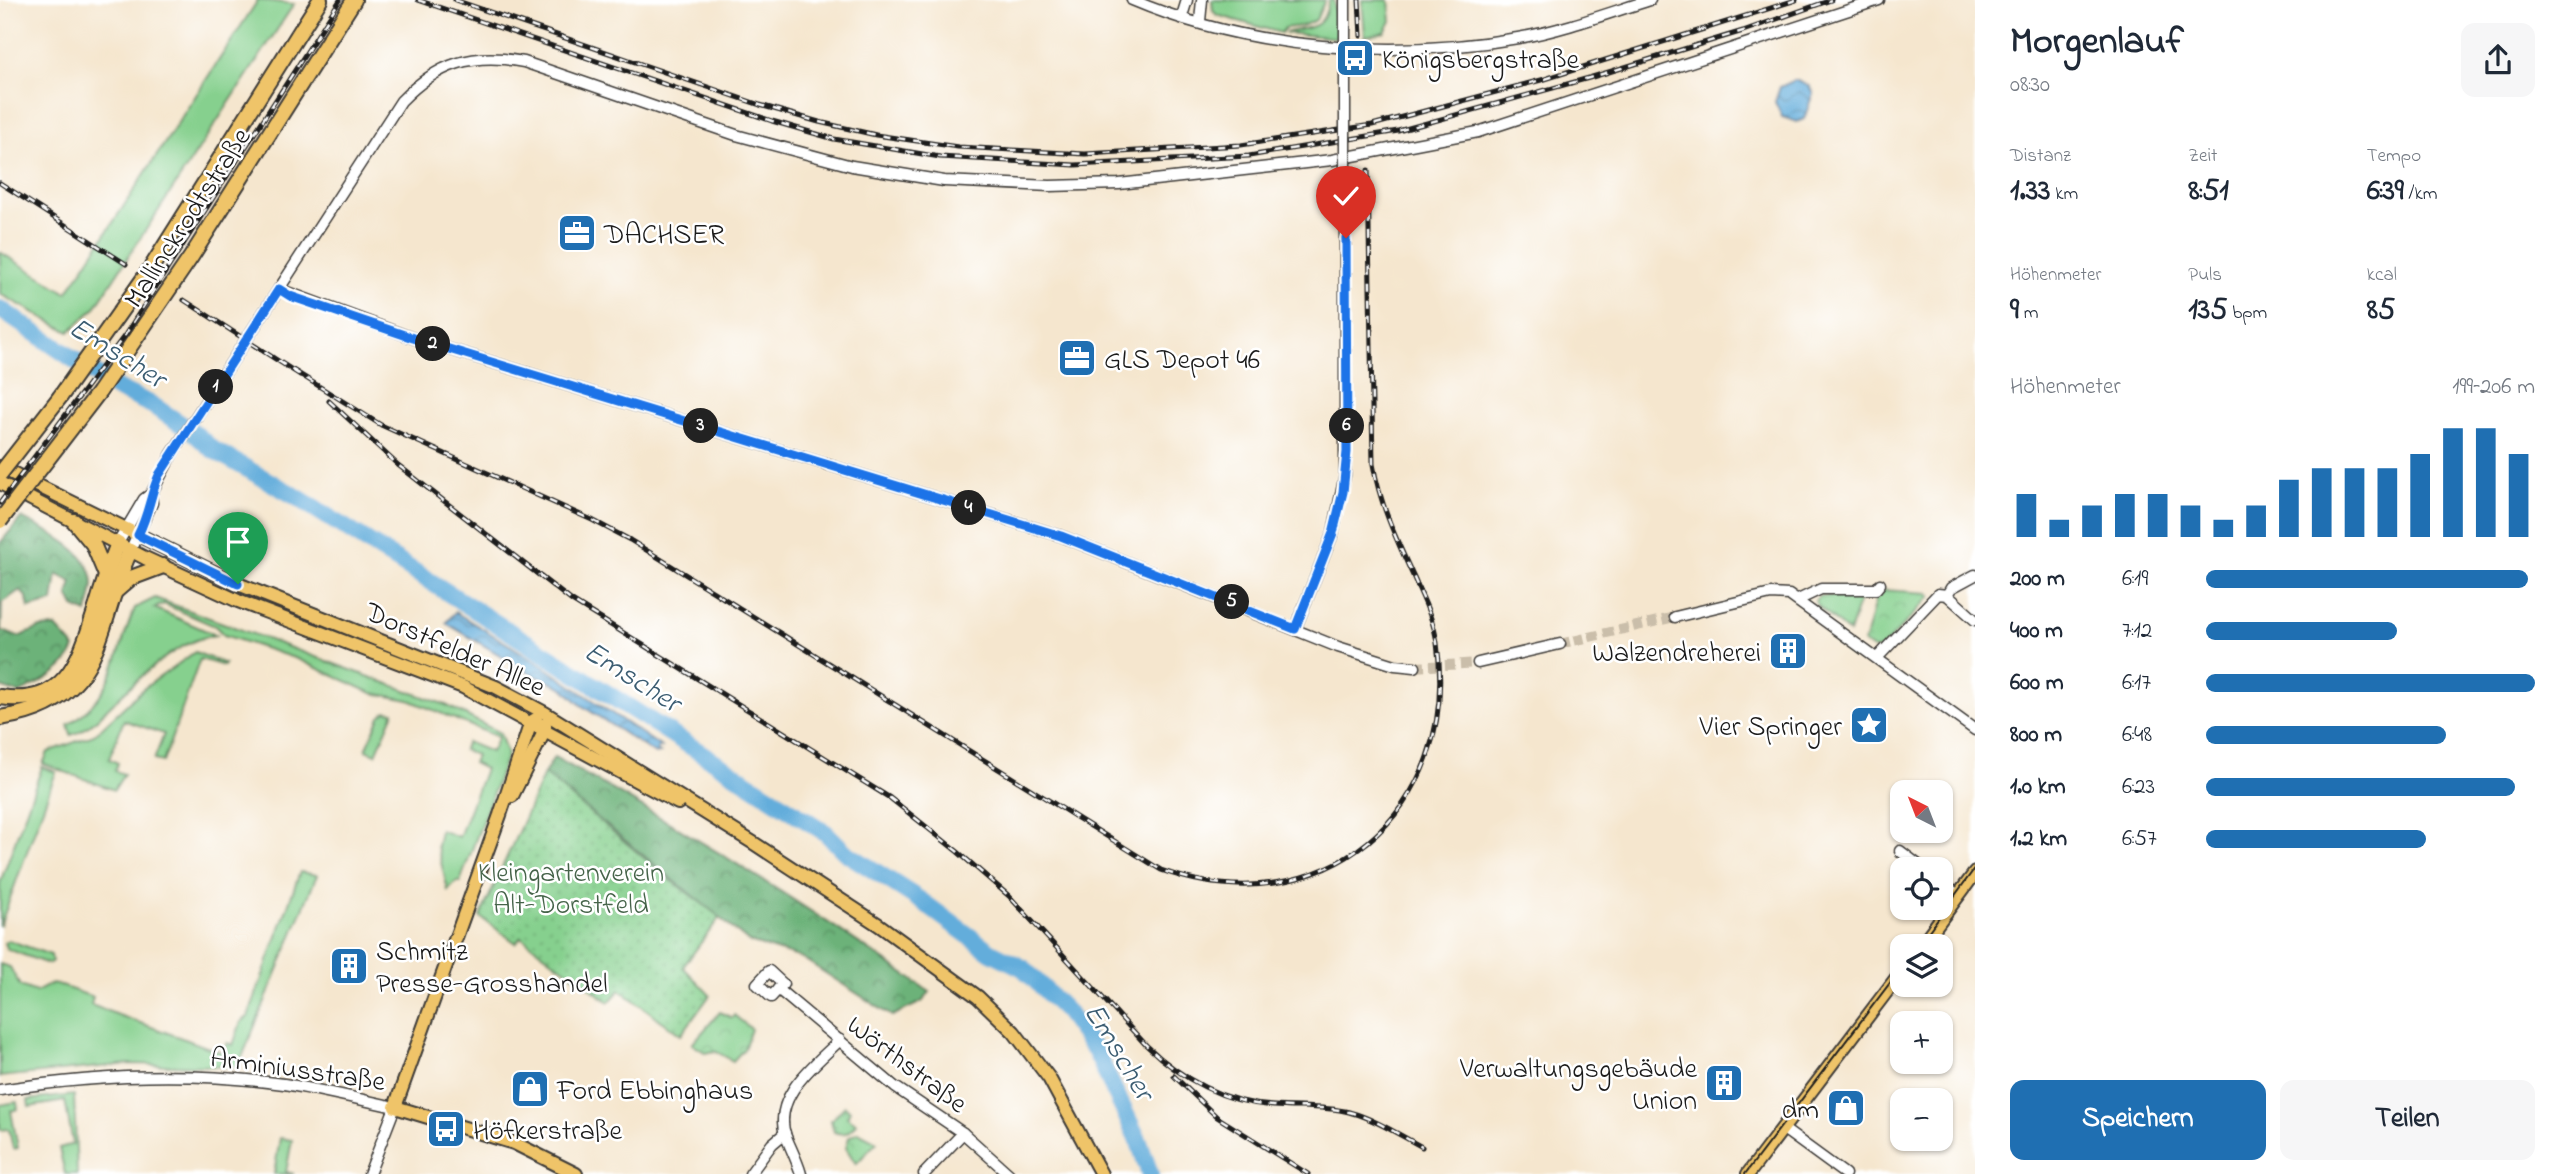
<!DOCTYPE html>
<html lang="de">
<meta charset="utf-8">
<style>
:root{--surface:#fff;--page:#f6f6f7;--text:#1f2937;--muted:#747a83;--accent:#1f6fb2}
body{margin:0;font-family:"Indie Flower",sans-serif;background:var(--page);color:var(--text);height:100vh;display:flex;flex-direction:column;font-size:26px;white-space:nowrap}
*{box-sizing:border-box;margin:0}
p{font-size:23px;color:var(--muted)}
.icon{flex:none;width:38px;height:38px;fill:none;stroke:currentColor;stroke-width:2;stroke-linecap:round;stroke-linejoin:round}
.map{position:relative;flex:1;overflow:hidden}
.side{display:flex;flex-direction:column;background:var(--surface);width:595px}
.side>*{flex:none}
.needle{width:46px;rotate:318deg}
.controls{position:absolute;left:1890px;top:780px;display:grid;gap:14px}
.controls a{display:grid;place-items:center;width:63px;height:63px;border-radius:14px;background:var(--surface);box-shadow:0 2px 5px #0004;font-size:35px}
.pin{position:absolute;display:grid;place-items:center;width:60px;height:60px;color:#fff;margin:-72px -30px;border-radius:50% 50% 50% 0;rotate:-45deg;box-shadow:0 0 7px #0007}
.pin .icon{rotate:45deg}
.km{position:absolute;width:35px;height:35px;margin:-18px;border-radius:50%;background:#222;color:#fff;font-size:19px;line-height:35px;text-align:center}
.round{display:grid;place-items:center;flex:none;width:74px;height:74px;border-radius:14px;background:var(--page)}
.head{display:flex;align-items:center;justify-content:space-between;height:119px;padding:0 35px}
h1{font-size:38px;font-weight:700;line-height:52px}
.stats{display:grid;grid-template-columns:repeat(3,1fr);gap:10px;height:119px;padding:7px 35px}
.stats div{display:grid;align-content:center}
.stats b{font-size:30px;font-weight:700}
.stats small{font-size:19px;font-weight:400}
.stats p{font-size:19px}
.chart{height:196px;padding:14px 35px}
.chart p{display:flex;justify-content:space-between}
.chart svg{width:100%;height:126px;margin-top:7px;stroke:var(--accent);stroke-width:6}
.action{display:flex;gap:14px;margin-top:auto;padding:14px 35px}
.action a{flex:1;height:80px;border-radius:14px;background:var(--accent);color:#fff;font-size:28px;font-weight:700;line-height:80px;text-align:center}
.action a+a{background:var(--page);color:var(--text)}
ul{padding:0 35px;list-style:none;font-size:23px}
li{display:grid;grid-template-columns:112px 84px 1fr;align-items:center;height:52px}
li i{height:18px;border-radius:9px;background:var(--accent)}
main{display:flex;flex:1;min-height:0}
.map>svg:first-child{display:block}
.grass{fill:#86d08e;stroke:#517655;stroke-width:2}
.forest{fill:url(#forest-crowns);stroke:#44674a;stroke-width:2}
.park{fill:url(#park-crowns);stroke:#517655;stroke-width:2}
.garden{fill:url(#garden-dots);stroke:#517655;stroke-width:2}
.water{fill:url(#water-waves);stroke:#40647c;stroke-width:2}
.lines{fill:none;stroke-linecap:round;stroke-linejoin:round}
.river{stroke:#63addb;stroke-width:18}
.minor-tunnel{stroke:#cabeaa;stroke-width:10;stroke-dasharray:10 5;stroke-linecap:butt}
.minor-casing{stroke:#3d3a37;stroke-width:13}
.major-casing{stroke:#3d3a37;stroke-width:16}
.highway-casing{stroke:#3d3a37;stroke-width:18}
.minor{stroke:#fff;stroke-width:10}
.major{stroke:#efc469;stroke-width:12}
.highway{stroke:#efc469;stroke-width:14}
.tram{stroke:#1c1c1c;stroke-width:2}
.rail-casing{stroke:#1c1c1c;stroke-width:5}
.rail{stroke:#fff;stroke-width:2.5;stroke-dasharray:8;stroke-linecap:butt}
.minor-bridge-casing{stroke:#3d3a37;stroke-width:13;stroke-linecap:butt}
.highway-bridge-casing{stroke:#3d3a37;stroke-width:18;stroke-linecap:butt}
.minor-bridge{stroke:#fff;stroke-width:10}
.highway-bridge{stroke:#efc469;stroke-width:14}
.route-casing{stroke:#fff;stroke-width:14}
.route{stroke:#1a73e8;stroke-width:9}
.labels{text-anchor:middle;stroke-width:5;stroke-linejoin:round;paint-order:stroke}
.poi-label{font-size:28px;fill:#1c1c1c;stroke:#fff;text-anchor:start}
.street-label{font-size:28px;fill:#1c1c1c;stroke:#fff}
.park-label{font-size:28px;fill:#46644a;stroke:#fff}
.water-label{font-size:30px;font-style:italic;fill:#3c5d72;stroke:#fff}
</style>
<main>
<div class="map">
<svg width="1975" height="1174" viewBox="0 0 1975 1174">
<defs>
<pattern id="forest-crowns" width="20" height="18" patternUnits="userSpaceOnUse" patternTransform="scale(1.75)"><rect width="20" height="18" fill="#6cb279"/><path d="M2 6a3 3 0 1 1 6 0M12 15a3 3 0 1 1 6 0" fill="none" stroke="#589062"/></pattern>
<pattern id="park-crowns" width="20" height="18" patternUnits="userSpaceOnUse" patternTransform="scale(1.75)"><rect width="20" height="18" fill="#86d08e"/><path d="M2 6a3 3 0 1 1 6 0M12 15a3 3 0 1 1 6 0" fill="none" stroke="#73b27a"/></pattern>
<pattern id="garden-dots" width="8" height="8" patternUnits="userSpaceOnUse" patternTransform="scale(1.75)"><rect width="8" height="8" fill="#86d08e"/><path d="M2 2h.1M6 6h.1" fill="none" stroke="#73b27a" stroke-width="1.8" stroke-linecap="round"/></pattern>
<pattern id="water-waves" width="16" height="10" patternUnits="userSpaceOnUse" patternTransform="scale(1.75)"><rect width="16" height="10" fill="#63addb"/><path d="M0 5q4-4 8 0t8 0" fill="none" stroke="#518cb1"/></pattern>
</defs>
<rect width="100%" height="100%" fill="#fff"/>
<filter id="ink" filterUnits="userSpaceOnUse"><feTurbulence type="fractalNoise" baseFrequency=".0143" numOctaves="2"/><feDisplacementMap in="SourceGraphic" scale="14" xChannelSelector="R" yChannelSelector="G"/><feConvolveMatrix kernelMatrix="1 2 1 2 8 2 1 2 1" color-interpolation-filters="sRGB"/></filter>
<filter id="wash" filterUnits="userSpaceOnUse"><feTurbulence type="fractalNoise" baseFrequency=".00686" numOctaves="4" result="noise"/><feDisplacementMap in="SourceGraphic" scale="28" xChannelSelector="R" yChannelSelector="G"/><feGaussianBlur stdDeviation="1.57" result="paint"/><feColorMatrix in="noise" values="0 0 0 0 0 0 0 0 0 0 0 0 0 0 0 0 0 1.4 0 .05"/><feComposite in="paint" operator="in"/></filter>
<g filter="url(#wash)">
<rect width="100%" height="100%" fill="#f5e6ce"/>
<g class="grass">
<polygon points="258,0 294,4 94,309 69,332 0,294 0,252 67,293"/>
<polygon points="1212,0 1325,0 1316,20 1302,26 1285,28 1281,33 1217,15 1213,11"/>
<path d="M1329,0H1334L1337,38L1285,33C1310,25 1323,33 1329,0Z"/>
<polygon points="1362,0 1389,0 1391,21 1385,32 1365,36"/>
<polygon points="1819,596 1861,596 1849,633 1818,606 1815,601"/>
<path d="M155,598L446,705L500,733L507,755L460,882H456L448,891L437,846L440,830L459,837L485,769L473,763L476,755L463,750L467,742L491,752L498,737L409,700L372,693L297,659L224,635L215,626L164,604L154,608L216,635C177,640 140,677 113,703C100,715 89,730 71,735L68,725C117,694 114,656 135,608Z"/>
<polygon points="195,652 225,664 224,666 200,659 163,762 154,760 164,734 124,720 109,759 118,763 115,771 124,774 114,790 43,764 48,752 94,735 143,689"/>
<polygon points="386,711 394,712 376,754 366,750 380,716"/>
<polygon points="42,767 56,772 0,926 0,883"/>
<polygon points="300,872 317,875 238,1067 130,1064 0,1077 0,964 10,967 20,986 36,992 53,983 93,997 91,1005 223,1053 227,1043 233,1045 241,1022 248,1017"/>
<polygon points="8,940 51,955 52,961 48,964 7,949 4,943"/>
<polygon points="74,1095 77,1174 65,1174 59,1148 73,1144 65,1101 29,1107 28,1100"/>
<polygon points="17,1102 18,1109 11,1111 18,1148 13,1149 9,1129 0,1130 0,1105"/>
<polygon points="280,1138 292,1140 286,1172 294,1174 274,1174"/>
</g>
<g class="forest">
<path d="M21,518C47,531 94,551 93,586C92,595 89,605 87,613L74,607L68,595L72,582L57,574L53,602L29,608L27,598L20,590L2,603L1,630L18,637L40,628L56,627L75,648C66,671 40,683 19,693L0,687V543Z"/>
<path d="M554,757C684,828 809,907 930,992L922,1002L892,1016L802,958L749,942L544,774Z"/>
</g>
<g class="park">
<polygon points="1883,590 1929,593 1931,596 1881,649 1874,650 1864,643 1877,593 1881,594"/>
<polygon points="720,1012 732,1018 734,1015 751,1029 744,1049 733,1061 715,1051 706,1053 692,1044"/>
<path d="M845,1106L850,1111L847,1117L856,1123C850,1132 845,1136 834,1132L831,1120Z"/>
<polygon points="858,1132 877,1142 856,1164 846,1148 849,1137"/>
</g>
<polygon class="garden" points="544,774 669,879 720,917 683,967 710,995 681,1035 620,990 609,1002 521,937 516,943 480,917"/>
<g class="water">
<polygon points="1795,80 1809,86 1813,93 1804,119 1797,122 1782,117 1775,102 1780,87"/>
<polygon points="455,612 537,662 663,748 660,746 657,751 660,753 655,754 581,705 562,687 532,674 446,623"/>
</g>
<g class="lines">
<polyline class="river" points="0,309 116,388 152,405 193,432 212,449 295,496 736,775 826,833 845,852 920,900 991,952 1023,968 1067,1012 1096,1052 1139,1142 1150,1174"/>
</g>
</g>
<g filter="url(#ink)">
<g class="lines">
<g class="minor-tunnel">
<polyline points="1560,644 1675,617"/>
<polyline points="1415,667 1478,663"/>
</g>
<defs>
<g id="minor">
<path d="M1132,0C1250,50 1392,60 1518,38C1563,30 1606,14 1650,0"/>
<polyline points="1182,16 1187,0"/>
<polyline points="1200,21 1202,0"/>
<polyline points="1345,28 1345,0"/>
<polyline points="279,289 413,338 1061,536 1338,647 1395,665 1415,667"/>
<path d="M118,543L144,499L151,494L172,454L401,101C438,63 472,52 524,62L736,135L852,166L944,181L1050,186L1119,184L1332,160L1478,132L1879,0"/>
<polyline points="130,551 152,503 151,494"/>
<polyline points="1947,595 1975,620"/>
<polyline points="1798,600 1821,589 1876,589 1880,584"/>
<polyline points="1675,617 1771,594 1789,595 1975,730"/>
<polyline points="1295,629 1333,533 1345,475 1345,176"/>
<polyline points="1877,658 1938,594 1947,595 1951,588 1975,575"/>
<polyline points="1478,663 1560,644"/>
<polyline points="1900,851 1925,870"/>
<polyline points="1941,882 1958,895"/>
<polygon points="769,971 783,984 771,997 757,984"/>
<polyline points="778,989 895,1087 963,1133 1009,1174"/>
<path d="M0,1090C94,1075 190,1071 284,1084C322,1090 358,1099 395,1107L369,1174"/>
<polyline points="1782,1128 1845,1174"/>
<polyline points="750,1174 772,1144 785,1133"/>
<path d="M801,1174C797,1160 790,1147 785,1134C773,1095 816,1064 840,1040"/>
<polyline points="924,1174 963,1133"/>
</g>
<g id="major">
<polyline points="0,467 238,584 496,687 545,713 752,842 879,925 978,997 1014,1032 1049,1078 1101,1174"/>
<polyline points="0,483 145,558 238,601 463,687 678,803"/>
<polyline points="536,719 531,722 500,815 395,1107 514,1143 576,1174"/>
<polyline points="512,796 545,730 545,724"/>
<polyline points="1920,947 1975,873"/>
<polyline points="1748,1174 1902,971"/>
</g>
<g id="highway">
<polyline points="99,392 191,257 354,0"/>
<polyline points="60,397 149,271 320,0"/>
<polyline points="74,521 93,544 106,575"/>
<polyline points="116,591 131,578 163,566"/>
<path d="M0,697C68,707 80,658 97,605C103,584 110,564 118,543"/>
<path d="M0,718C106,703 94,630 130,551"/>
</g>
</defs>
<use href="#minor" class="minor-casing"/>
<use href="#major" class="major-casing"/>
<use href="#highway" class="highway-casing"/>
<use href="#minor" class="minor"/>
<use href="#major" class="major"/>
<use href="#highway" class="highway"/>
<g class="tram">
<polyline points="1917,947 1975,868"/>
<polyline points="1745,1174 1902,967"/>
</g>
<defs>
<g id="rail">
<polyline points="418,0 772,121 834,139 940,157 1075,165 1249,156 1398,131 1589,78 1743,31 1831,0"/>
<polyline points="455,0 760,105 819,122 876,135 958,147 1085,154 1241,145 1372,125 1545,79 1796,0"/>
<polyline points="1359,0 1361,36"/>
<polyline points="0,183 126,264"/>
<polyline points="184,300 300,375"/>
<path d="M293,370L381,425L592,520L630,540L1161,870C1322,928 1461,812 1437,643C1434,620 1423,599 1414,578C1397,541 1380,505 1373,464L1368,170"/>
<path d="M329,401L398,465L572,601L890,798L958,852L1009,896L1146,1045C1181,1079 1225,1103 1274,1106C1299,1108 1324,1106 1349,1112C1375,1119 1398,1134 1422,1147"/>
<polyline points="0,503 125,335 340,0"/>
<polyline points="1174,1076 1217,1117 1308,1174"/>
</g>
</defs>
<use href="#rail" class="rail-casing"/>
<use href="#rail" class="rail"/>
<defs>
<polyline id="minor-bridge" points="1345,28 1345,176"/>
<g id="highway-bridge">
<polyline points="0,474 60,397"/>
<polyline points="0,521 99,392"/>
</g>
</defs>
<use href="#minor-bridge" class="minor-bridge-casing"/>
<use href="#highway-bridge" class="highway-bridge-casing"/>
<use href="#minor-bridge" class="minor-bridge"/>
<use href="#highway-bridge" class="highway-bridge"/>
</g>
</g>
<g class="lines" filter="url(#ink)">
<defs>
<path id="route" d="M238,584L138,535C149,514 150,495 159,475L279,289L290,296L413,338L1061,536L1295,629L1333,533L1343,492L1347,452L1346,238"/>
</defs>
<use href="#route" class="route-casing"/>
<use href="#route" class="route"/>
</g>
<defs>
<symbol id="bus-square" viewBox="-11 -11 22 22"><rect x="-9" y="-9" width="18" height="18" rx="4" fill="#1f6fb2" stroke="#fff"/><path d="M-5-6H5V4H4V6H2V4H-2V6H-4V4H-5ZM-3.5-4V0h7V-4ZM-3.5 1.2v1.5H-2V1.2ZM2 1.2v1.5H3.5V1.2Z" fill="#fff"/></symbol>
<symbol id="office-square" viewBox="-11 -11 22 22"><rect x="-9" y="-9" width="18" height="18" rx="4" fill="#1f6fb2" stroke="#fff"/><path d="M-6-3h4V-5.5h4V-3h4V5H-6ZM-1-4.5V-3h2v-1.5ZM-6 0V1H6V0Z" fill="#fff"/></symbol>
<symbol id="building-square" viewBox="-11 -11 22 22"><rect x="-9" y="-9" width="18" height="18" rx="4" fill="#1f6fb2" stroke="#fff"/><path d="M-4-6H4V6H1V3H-1V6H-4ZM-2.5-4.3h1.7v1.8h-1.7ZM.8-4.3h1.7v1.8H.8ZM-2.5-1h1.7V.8h-1.7ZM.8-1h1.7V.8H.8Z" fill="#fff"/></symbol>
<symbol id="sight-square" viewBox="-11 -11 22 22"><rect x="-9" y="-9" width="18" height="18" rx="4" fill="#1f6fb2" stroke="#fff"/><path d="M0-6L1.8-2.2L6-1.7L2.9 1.2L3.7 5.4L0 3.3L-3.7 5.4L-2.9 1.2L-6-1.7L-1.8-2.2Z" fill="#fff"/></symbol>
<symbol id="shop-square" viewBox="-11 -11 22 22"><rect x="-9" y="-9" width="18" height="18" rx="4" fill="#1f6fb2" stroke="#fff"/><path d="M-5-2.5h2.3a2.7 3.5 0 0 1 5.4 0H5L5.5 6h-11ZM-1.5-2.5h3a1.5 2.3 0 0 0-3 0Z" fill="#fff"/></symbol>
</defs>
<g fill-rule="evenodd">
<use href="#bus-square" x="1333" y="36" width="44" height="44"/>
<use href="#office-square" x="555" y="211" width="44" height="44"/>
<use href="#office-square" x="1055" y="336" width="44" height="44"/>
<use href="#building-square" x="1766" y="629" width="44" height="44"/>
<use href="#sight-square" x="1847" y="703" width="44" height="44"/>
<use href="#building-square" x="327" y="944" width="44" height="44"/>
<use href="#building-square" x="1702" y="1061" width="44" height="44"/>
<use href="#shop-square" x="508" y="1067" width="44" height="44"/>
<use href="#shop-square" x="1824" y="1086" width="44" height="44"/>
<use href="#bus-square" x="424" y="1107" width="44" height="44"/>
</g>
<g class="labels">
<g class="poi-label">
<text x="1382" y="68">Königsbergstraße</text>
<text x="604" y="243">DACHSER</text>
<text x="1104" y="368">GLS Depot 46</text>
<text x="1761" y="661" text-anchor="end">Walzendreherei</text>
<text x="1842" y="735" text-anchor="end">Vier Springer</text>
<text x="376" y="960">Schmitz<tspan x="376" dy="32">Presse-Grosshandel</tspan></text>
<text x="1697" y="1077" text-anchor="end">Verwaltungsgebäude<tspan x="1697" dy="32">Union</tspan></text>
<text x="557" y="1099">Ford Ebbinghaus</text>
<text x="1819" y="1118" text-anchor="end">dm</text>
<text x="473" y="1139">Höfkerstraße</text>
</g>
<g class="street-label">
<text transform="translate(186 217) rotate(-57)" y="10">Mallinckrodtstraße</text>
<text transform="translate(456 648) rotate(24)" y="10">Dorstfelder Allee</text>
<text transform="translate(908 1063) rotate(37)" y="10">Wörthstraße</text>
<text transform="translate(298 1068) rotate(8)" y="10">Arminiusstraße</text>
</g>
<g class="park-label">
<text x="571" y="881">Kleingartenverein<tspan x="571" dy="32">Alt-Dorstfeld</tspan></text>
</g>
<g class="water-label">
<text transform="translate(118 352) rotate(32)" y="10">Emscher</text>
<text transform="translate(633 676) rotate(32)" y="10">Emscher</text>
<text transform="translate(1120 1051) rotate(59)" y="10">Emscher</text>
</g>
</g>
</svg>
<div class="controls">
<a><svg class="needle" viewBox="-14 -14 28 28"><path d="M0-13l5 13h-10z" fill="#e53935"/><path d="M0 13l5-13h-10z" fill="#747a83"/></svg></a>
<a><svg class="icon" aria-label="locate" viewBox="0 0 24 24"><circle cx="12" cy="12" r="6"/><path d="M12 2v4M12 18v4M2 12h4M18 12h4"/></svg></a>
<a><svg class="icon" aria-label="layers" viewBox="0 0 24 24"><path d="M12 4l9 5-9 5-9-5zM3 14l9 5 9-5"/></svg></a>
<a>+</a>
<a>−</a>
</div>
<div class="pin" style="left:238px;top:584px;background:#1e9e55"><svg class="icon" aria-label="arrive" viewBox="0 0 24 24"><path d="M6 21V4h12l-3 4 3 4H6"/></svg></div>
<div class="pin" style="left:1346px;top:238px;background:#d93025"><svg class="icon" aria-label="check" viewBox="0 0 24 24"><path d="M5 12l5 5 9-10"/></svg></div>
<b class="km" style="left:216px;top:387px">1</b>
<b class="km" style="left:433px;top:344px">2</b>
<b class="km" style="left:701px;top:426px">3</b>
<b class="km" style="left:969px;top:508px">4</b>
<b class="km" style="left:1232px;top:602px">5</b>
<b class="km" style="left:1347px;top:426px">6</b>
</div>
<section class="side">
<div class="head"><div><h1>Morgenlauf</h1><p>08:30</p></div><a class="round"><svg class="icon" aria-label="share" viewBox="0 0 24 24"><path d="M12 15V3M7 8l5-5 5 5M5 13v7h14v-7"/></svg></a></div>
<div class="stats">
<div><p>Distanz</p><b>1.33<small> km</small></b></div>
<div><p>Zeit</p><b>8:51</b></div>
<div><p>Tempo</p><b>6:39<small> /km</small></b></div>
</div>
<div class="stats">
<div><p>Höhenmeter</p><b>9<small> m</small></b></div>
<div><p>Puls</p><b>135<small> bpm</small></b></div>
<div><p>kcal</p><b>85</b></div>
</div>
<div class="chart"><p><span>Höhenmeter</span>199–206 m</p>
<svg viewBox="0 0 160 44" preserveAspectRatio="none"><path d="M5 44V29M15 44V38M25 44V33M35 44V29M45 44V29M55 44V33M65 44V38M75 44V33M85 44V24M95 44V20M105 44V20M115 44V20M125 44V15M135 44V6M145 44V6M155 44V15"/></svg>
</div>
<ul>
<li><b>200 m</b>6:19<i style="width:98%"></i></li>
<li><b>400 m</b>7:12<i style="width:58%"></i></li>
<li><b>600 m</b>6:17<i style="width:100%"></i></li>
<li><b>800 m</b>6:48<i style="width:73%"></i></li>
<li><b>1.0 km</b>6:23<i style="width:94%"></i></li>
<li><b>1.2 km</b>6:57<i style="width:67%"></i></li>
</ul>
<div class="action"><a>Speichern</a><a>Teilen</a></div>
</section>
</main>
